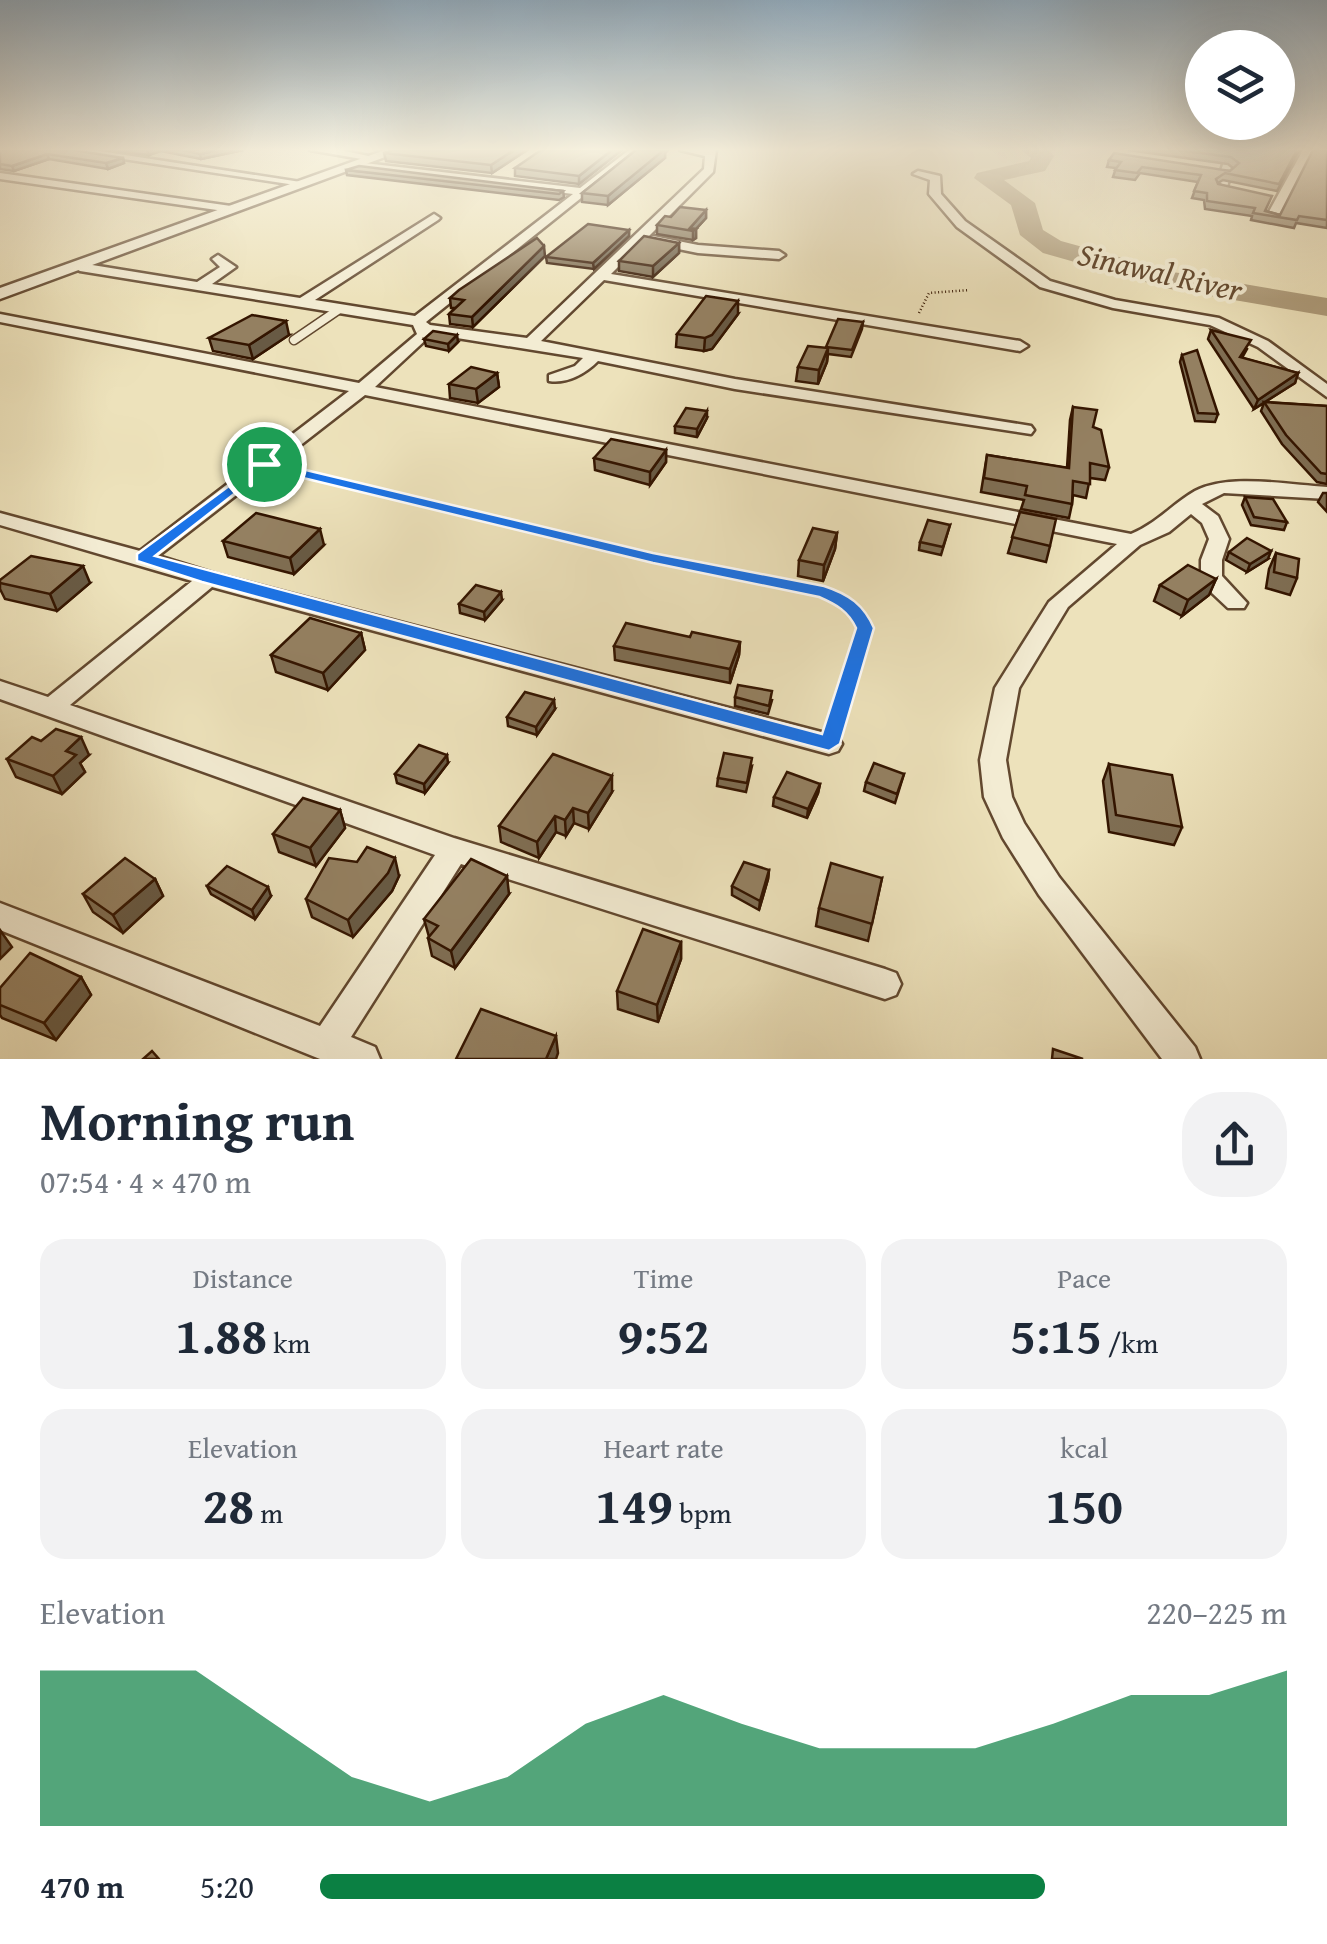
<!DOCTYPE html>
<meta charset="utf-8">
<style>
:root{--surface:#fff;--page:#f2f2f3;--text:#1f2937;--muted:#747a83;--accent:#0b8043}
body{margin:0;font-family:"Gentium Book Plus",serif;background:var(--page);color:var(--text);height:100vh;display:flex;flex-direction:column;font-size:38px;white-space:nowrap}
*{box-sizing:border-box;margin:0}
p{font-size:32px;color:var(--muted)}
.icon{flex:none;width:55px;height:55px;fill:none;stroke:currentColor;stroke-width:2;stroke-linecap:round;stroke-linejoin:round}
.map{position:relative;height:1059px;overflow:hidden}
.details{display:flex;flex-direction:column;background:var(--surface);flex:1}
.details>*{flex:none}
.buttons{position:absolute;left:1185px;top:30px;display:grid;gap:20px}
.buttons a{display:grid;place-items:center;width:110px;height:110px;border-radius:50%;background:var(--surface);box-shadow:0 10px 40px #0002;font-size:50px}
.pin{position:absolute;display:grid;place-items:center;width:85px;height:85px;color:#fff;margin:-42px;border:5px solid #fff;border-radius:50%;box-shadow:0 2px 10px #0007}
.round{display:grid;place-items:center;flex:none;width:105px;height:105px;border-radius:40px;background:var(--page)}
.summary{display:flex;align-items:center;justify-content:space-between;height:170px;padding:0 40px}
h1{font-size:55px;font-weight:700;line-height:75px}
.figures{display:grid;grid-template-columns:repeat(3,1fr);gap:15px;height:170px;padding:10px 40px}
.figures div{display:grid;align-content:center;border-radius:25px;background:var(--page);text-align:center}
.figures b{font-size:50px;font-weight:700}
.figures small{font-size:28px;font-weight:400}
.figures p{font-size:28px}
.chart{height:280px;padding:20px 40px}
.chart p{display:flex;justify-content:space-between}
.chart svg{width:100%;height:180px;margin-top:10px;fill:var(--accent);opacity:.7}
ul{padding:0 40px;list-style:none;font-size:32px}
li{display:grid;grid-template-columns:160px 120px 1fr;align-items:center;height:75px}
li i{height:25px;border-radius:12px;background:var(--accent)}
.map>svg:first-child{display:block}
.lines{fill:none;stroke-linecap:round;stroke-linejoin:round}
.river{fill:#ae9c7b;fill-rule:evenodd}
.service-casing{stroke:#62482f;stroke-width:11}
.minor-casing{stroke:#62482f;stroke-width:5}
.tertiary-casing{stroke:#62482f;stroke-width:5}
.path-far2{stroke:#341500;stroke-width:2.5;stroke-dasharray:1 2.5;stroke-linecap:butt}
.path-far1{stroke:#341500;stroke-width:4;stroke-dasharray:2.5 5;stroke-linecap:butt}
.path{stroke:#341500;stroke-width:5;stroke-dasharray:2.5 6;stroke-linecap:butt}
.service{stroke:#f3ecd3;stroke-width:8}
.minor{fill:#f3ecd3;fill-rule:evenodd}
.tertiary{fill:#f3ecd3;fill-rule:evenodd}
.wall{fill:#7f6e53;stroke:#341500;stroke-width:2.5}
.shaded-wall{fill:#685a44;stroke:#341500;stroke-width:2.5}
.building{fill:#948061;stroke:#341500;stroke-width:2.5}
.route{fill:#1a73e8;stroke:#fff;stroke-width:2.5;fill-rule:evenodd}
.labels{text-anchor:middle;stroke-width:8;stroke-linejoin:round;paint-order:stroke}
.far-water-label{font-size:32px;font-style:italic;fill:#654b31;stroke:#f3ecd3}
</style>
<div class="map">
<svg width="1327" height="1059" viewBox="0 0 1327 1059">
<rect width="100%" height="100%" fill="#ede2bb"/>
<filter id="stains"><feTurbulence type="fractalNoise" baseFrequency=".002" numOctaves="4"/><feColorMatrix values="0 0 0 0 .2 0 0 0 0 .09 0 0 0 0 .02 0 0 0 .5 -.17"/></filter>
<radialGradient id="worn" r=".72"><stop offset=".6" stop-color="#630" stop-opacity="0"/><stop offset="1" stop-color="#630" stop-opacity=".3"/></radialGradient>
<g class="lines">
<polygon class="river" points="1022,150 1049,150 1054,156 1045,171 1004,180 1035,203 1043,230 1061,241 1173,272 1327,298 1327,316 1170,289 1043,253 1020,235 1011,205 974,178 977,173 1029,161 1031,158"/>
<defs>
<polyline id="service" points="294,340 338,310"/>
<g id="minor">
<polygon points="64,150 93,150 307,183 302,186"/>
<polygon points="310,150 340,150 378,158 373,161"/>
<path d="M629,150H641L426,322L430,325L527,338L704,169L705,156L680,150H716L713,172L611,274L1020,341L1028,346L1020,351L604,280L541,341L735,379L1025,425L1031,426L1034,430L1031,434L735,389L598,361C585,374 567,384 549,381V375L575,366L583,358L432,334L375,387L1131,534C1159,522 1172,504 1195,491C1229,473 1289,485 1327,487V499L1224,493L1202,504L1218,516L1229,539L1222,560V576L1247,603L1244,608H1228L1212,593L1201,576V560L1209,539L1202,523L1191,514L1169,532L1140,545L1068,607L1019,688L1006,760L1012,797L1024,823L1059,877L1195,1047L1200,1059H1162L1039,895L1003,838L984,797L980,760L995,688L1049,602L1117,544L365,395L158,556L216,574L829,734L838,737L842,744L838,751L829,754L212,587L70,705L454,838L885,969L896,973L901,984L896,995L885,999L461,864L351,1037L375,1047L380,1059H320L0,930V903L320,1026L435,855L0,699V681L48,697L192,581L0,525V513L140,551L349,391L0,322V314L359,383L417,334L413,325L80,271L73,267L80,263L197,282L220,267L212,259L218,255L236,267L212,284L300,298L434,214L440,218L438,220L315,300L415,316L573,194L360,167L356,162L580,188Z"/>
<polygon points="1228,150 1238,150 1223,200 1217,203 1211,200"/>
<polygon points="1303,150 1313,150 1278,217 1268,219 1266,217"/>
<polygon points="918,171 940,176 941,194 965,221 1050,281 1115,300 1219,318 1268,341 1327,384 1327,397 1258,347 1210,325 1113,308 1040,287 957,227 929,194 930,180 913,174"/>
<polygon points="0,173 231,206 237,209 231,212 0,179"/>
<polygon points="653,236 698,245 779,251 785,255 779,259 698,253 649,243 649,237"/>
</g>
<polygon id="tertiary" points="385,150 404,150 0,299 0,288"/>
</defs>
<use href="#service" class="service-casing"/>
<use href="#minor" class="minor-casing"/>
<use href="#tertiary" class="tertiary-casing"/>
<polyline class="path-far2" points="919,313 929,293 969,290"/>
<polyline class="path-far1" points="287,470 672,562"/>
<polyline class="path" points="659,559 824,592 849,606 865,629 836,721"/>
<use href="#service" class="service"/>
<use href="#minor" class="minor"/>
<use href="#tertiary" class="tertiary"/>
</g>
<g class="wall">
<polygon points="0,150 123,158 124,163 108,169 49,159 14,171 0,169"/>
<polygon points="105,150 243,150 201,159 161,151 149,155"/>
<polygon points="527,150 492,173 386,161 384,153"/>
<polygon points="622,150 579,184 515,176 515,168"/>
<polygon points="636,150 668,150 665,153 665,158 608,205 582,202 582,193"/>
<polygon points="1128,150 1299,150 1277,191 1223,180 1218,183 1266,211 1280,215 1327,150 1327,228 1296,223 1294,228 1251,220 1252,216 1205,209 1204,200 1192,198 1198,182 1140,173 1135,180 1113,177 1116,168 1107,167 1109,160 1230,171 1233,168 1228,164"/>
<polygon points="346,170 563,191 564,197 559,200 347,175"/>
<polygon points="706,210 706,218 696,229 696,238 693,240 657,234 657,225 671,217"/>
<polygon points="629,230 629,236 594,269 547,263 546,257"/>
<polygon points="679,243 679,253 653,277 619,271 619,261"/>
<polygon points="545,256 473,327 450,324 449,314 455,308 451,308 450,298"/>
<polygon points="738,314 712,349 704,351 676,347 677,334"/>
<polygon points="863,322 862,329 851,357 828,354 827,362 818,384 796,381 798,367"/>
<polygon points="1211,330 1247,349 1242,358 1298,373 1295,383 1265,402 1327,406 1327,484 1317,482 1282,444 1261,411 1264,403 1254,409 1208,339"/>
<polygon points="289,335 253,359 213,351 209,338"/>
<polygon points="424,339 458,342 449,351 426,346"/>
<polygon points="1182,355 1218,414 1215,422 1195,421 1180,362"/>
<polygon points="497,373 499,387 478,403 450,398 449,384"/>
<polygon points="1073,407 1093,427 1109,467 1105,480 1090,478 1086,498 1073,495 1072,504 1069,518 1021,509 1024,500 981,492 987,455 1067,468 1070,420"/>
<polygon points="707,418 697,437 675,433 675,426"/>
<polygon points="666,450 666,462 650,485 595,470 594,458"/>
<polygon points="1323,493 1327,493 1327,512 1318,502"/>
<polygon points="1245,497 1287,522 1284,530 1251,525 1242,505"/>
<polygon points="1020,512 1050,546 1046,562 1008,553"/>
<polygon points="950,525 941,555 919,550 920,542"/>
<polygon points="837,533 835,549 823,581 798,576 799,560"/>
<polygon points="223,541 324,545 294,574 228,557"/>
<polygon points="1229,552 1268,559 1247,572 1226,560"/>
<polygon points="1276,553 1297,578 1290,595 1266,588 1269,569"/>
<polygon points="1216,579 1209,595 1182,616 1154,601 1160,585"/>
<polygon points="0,580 90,583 57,611 5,599 0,589"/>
<polygon points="502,600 485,620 460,613 459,604"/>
<polygon points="361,633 365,650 328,690 276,672 271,655"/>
<polygon points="690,637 740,642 739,655 730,683 615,660 614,646"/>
<polygon points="735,697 772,700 768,714 735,706"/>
<polygon points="555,709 537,735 508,726 507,717"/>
<polygon points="89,755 80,763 85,772 62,794 16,777 7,759"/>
<polygon points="448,763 425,793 397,783 395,774"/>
<polygon points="1109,764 1182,827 1174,845 1109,832 1103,781"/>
<polygon points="752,766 746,792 717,786 718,778"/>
<polygon points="904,774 895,803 864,791 866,782"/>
<polygon points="820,784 818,793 807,818 773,806 774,797"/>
<polygon points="612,792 589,829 574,823 566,836 556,832 539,858 501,842 499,826"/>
<polygon points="340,810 345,828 316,866 279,852 273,834"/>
<polygon points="769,870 768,879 759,910 732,895 732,886"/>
<polygon points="399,876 392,891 353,937 312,917 306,899"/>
<polygon points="882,878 868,941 816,926 819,908"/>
<polygon points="155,879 163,896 123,933 93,912 83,894"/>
<polygon points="207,886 271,896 255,919 211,894"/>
<polygon points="509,894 455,968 432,956 428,938 429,937 424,919"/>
<polygon points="681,942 681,959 658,1022 618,1009 617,991"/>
<polygon points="81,977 91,995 56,1040 2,1018 0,1015 0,988"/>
</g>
<g class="shaded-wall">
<polygon points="147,150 161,150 149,155"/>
<polygon points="218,150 243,150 201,159 200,154"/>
<polygon points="514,150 527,150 492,173 491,165"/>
<polygon points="612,150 622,150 579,184 579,176"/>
<polygon points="657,150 668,150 665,153 665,158 608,205 608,196"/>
<polygon points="47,154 49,159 14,171 12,166"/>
<polygon points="123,158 124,163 108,169 106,163"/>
<polygon points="706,210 706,218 696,229 696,238 693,240 693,231 690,228"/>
<polygon points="629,230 629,236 594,269 593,263"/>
<polygon points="679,243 679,253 653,277 653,266"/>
<polygon points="544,246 545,256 473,327 472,317"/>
<polygon points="738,301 738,314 712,349 704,351 705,338"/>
<polygon points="286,321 289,335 253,359 249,345"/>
<polygon points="457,335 458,342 449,351 448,344"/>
<polygon points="828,348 827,362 818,384 819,370"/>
<polygon points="497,373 499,387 478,403 476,389"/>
<polygon points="1298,373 1295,383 1254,409 1258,400"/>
<polygon points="707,411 707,418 697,437 697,429"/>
<polygon points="666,450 666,462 650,485 650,472"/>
<polygon points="320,529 324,545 294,574 290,558"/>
<polygon points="837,533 835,549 823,581 824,565"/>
<polygon points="1271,551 1268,559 1247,572 1250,564"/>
<polygon points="83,566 90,583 57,611 50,594"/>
<polygon points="1216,579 1209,595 1182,616 1188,600"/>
<polygon points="501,592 502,600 485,620 484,612"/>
<polygon points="361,633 365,650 328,690 323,673"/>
<polygon points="740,642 739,655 730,683 730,669"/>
<polygon points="554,700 555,709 537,735 536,727"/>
<polygon points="81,737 89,755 80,763 85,772 62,794 53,776 66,751"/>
<polygon points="447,755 448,763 425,793 424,784"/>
<polygon points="612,776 612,792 589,829 588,813"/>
<polygon points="820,784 818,793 807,818 808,809"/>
<polygon points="573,808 574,823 566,836 565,820"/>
<polygon points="340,810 345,828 316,866 310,848"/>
<polygon points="555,816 556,832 539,858 537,842"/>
<polygon points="395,858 399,876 392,891 353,937 348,920"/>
<polygon points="769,870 768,879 759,910 760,901"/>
<polygon points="507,876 509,894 455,968 451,951"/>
<polygon points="155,879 163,896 123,933 113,915"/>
<polygon points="268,887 271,896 255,919 252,910"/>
<polygon points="0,930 12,947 0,959"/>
<polygon points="681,942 681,959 658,1022 657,1005"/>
<polygon points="81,977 91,995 56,1040 44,1023"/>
<polygon points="556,1036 558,1053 556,1059 546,1059"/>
</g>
<g class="building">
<polygon points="0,150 73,150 123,158 106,163 47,154 12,166 0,164"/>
<polygon points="182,150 218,150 200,154"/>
<polygon points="393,150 514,150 491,165 384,153"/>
<polygon points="541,150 612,150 579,176 515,168"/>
<polygon points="636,150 664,150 608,196 582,193"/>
<polygon points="1178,150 1297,150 1279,184 1225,173 1216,179 1218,184 1272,196 1265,211 1280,215 1313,150 1327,150 1327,220 1299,216 1297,220 1253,213 1255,208 1207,201 1207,193 1194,191 1201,175 1142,167 1137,173 1115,170 1121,162 1109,160 1114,153 1230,171 1239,163 1231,157"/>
<polygon points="359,166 563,191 559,194 346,170"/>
<polygon points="680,207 706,210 690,228 696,229 693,231 657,225 665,216 671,217"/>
<polygon points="588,224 629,230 593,263 546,257"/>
<polygon points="644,236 679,243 653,266 619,261"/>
<polygon points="537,238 544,246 472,317 449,314 464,300 450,298 459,290"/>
<polygon points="706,296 738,301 712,335 705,338 677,334"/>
<polygon points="252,315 286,321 249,345 209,338"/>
<polygon points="838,319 863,322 852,350 826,347"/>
<polygon points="1211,330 1251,340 1240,357 1298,373 1258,400"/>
<polygon points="433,331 457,335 448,344 424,339"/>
<polygon points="808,346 828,348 819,370 798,367"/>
<polygon points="1197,350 1218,414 1198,413 1182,355"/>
<polygon points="471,367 497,373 476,389 449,384"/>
<polygon points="1264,402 1327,406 1327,474 1321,473 1286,435"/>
<polygon points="1073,407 1097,410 1093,427 1101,430 1109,467 1090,463 1090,484 1073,481 1072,504 1025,495 1027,486 984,478 987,455 1069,468"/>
<polygon points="686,408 707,411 697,429 675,426"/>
<polygon points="611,439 666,450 650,472 594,458"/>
<polygon points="1245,497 1273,499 1287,522 1254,517"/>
<polygon points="1020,512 1056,519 1050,546 1012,537"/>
<polygon points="256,513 320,529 290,558 223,541"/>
<polygon points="928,520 950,525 943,547 920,542"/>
<polygon points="813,528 837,533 824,565 799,560"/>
<polygon points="1247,538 1271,551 1250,564 1229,552"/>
<polygon points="1276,553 1299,559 1297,578 1274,572"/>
<polygon points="31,556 83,566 50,594 0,583 0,580"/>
<polygon points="1188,565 1216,579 1188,600 1160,585"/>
<polygon points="476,585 501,592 484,612 459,604"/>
<polygon points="310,618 361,633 323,673 271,655"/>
<polygon points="626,623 690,637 692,632 740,642 730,669 614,646"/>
<polygon points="738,685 772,691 769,706 735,697"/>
<polygon points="525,692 554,700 536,727 507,717"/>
<polygon points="56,729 81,737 66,751 76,755 53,776 7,759 32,737 41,741"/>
<polygon points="419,745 447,755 424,784 395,774"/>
<polygon points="724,753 752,758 747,783 718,778"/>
<polygon points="553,754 612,776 588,813 573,808 565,820 555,816 537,842 499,826"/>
<polygon points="874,763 904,774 897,794 866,782"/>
<polygon points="1109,764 1172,775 1182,827 1116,815"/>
<polygon points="787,772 820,784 808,809 774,797"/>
<polygon points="303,798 340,810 310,848 273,834"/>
<polygon points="367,847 395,858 388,873 348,920 306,899 329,858 357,862"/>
<polygon points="125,858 155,879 113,915 83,894"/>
<polygon points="471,859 507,876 451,951 428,938 438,926 424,919"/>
<polygon points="744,862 769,870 760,901 732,886"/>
<polygon points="831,863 882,878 872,924 819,908"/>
<polygon points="227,866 268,887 252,910 207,886"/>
<polygon points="643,929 681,942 657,1005 617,991"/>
<polygon points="30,953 81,977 44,1023 0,1005 0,988"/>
<polygon points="481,1009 556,1036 546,1059 456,1059"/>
<polygon points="1053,1049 1083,1059 1052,1059"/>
<polygon points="152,1051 159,1059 143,1059"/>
</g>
<linearGradient id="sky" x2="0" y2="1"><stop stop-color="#91aabc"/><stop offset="0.5" stop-color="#f7f2e0"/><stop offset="1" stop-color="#f7f2e0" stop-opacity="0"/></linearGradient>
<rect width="1327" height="299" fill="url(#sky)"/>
<path class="route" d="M264,460L653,553L824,586C849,594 864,605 874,628L840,744L829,751L202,582L137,561V554ZM266,469L653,563L819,597C837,605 848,611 856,628L822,734L155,556Z"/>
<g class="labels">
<g class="far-water-label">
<text transform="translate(1160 272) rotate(13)" y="11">Sinawal River</text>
</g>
</g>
<rect width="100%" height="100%" filter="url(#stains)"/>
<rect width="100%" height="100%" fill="url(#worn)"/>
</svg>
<div class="buttons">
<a><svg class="icon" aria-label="layers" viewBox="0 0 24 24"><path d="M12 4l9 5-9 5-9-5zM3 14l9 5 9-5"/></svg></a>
</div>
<div class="pin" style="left:264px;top:464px;background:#1e9e55"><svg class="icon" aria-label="arrive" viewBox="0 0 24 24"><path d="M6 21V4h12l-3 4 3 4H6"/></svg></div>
</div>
<section class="details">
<div class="summary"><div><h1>Morning run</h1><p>07:54 · 4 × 470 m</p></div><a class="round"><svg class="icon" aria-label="share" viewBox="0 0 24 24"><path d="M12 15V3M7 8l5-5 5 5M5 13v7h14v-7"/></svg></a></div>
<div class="figures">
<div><p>Distance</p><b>1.88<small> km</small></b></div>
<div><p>Time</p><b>9:52</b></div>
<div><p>Pace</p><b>5:15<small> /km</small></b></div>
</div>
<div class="figures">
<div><p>Elevation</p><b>28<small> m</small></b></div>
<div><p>Heart rate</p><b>149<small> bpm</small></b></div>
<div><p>kcal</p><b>150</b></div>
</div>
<div class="chart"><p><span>Elevation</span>220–225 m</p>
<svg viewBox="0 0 160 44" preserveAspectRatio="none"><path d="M0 44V6L10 6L20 6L30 19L40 32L50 38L60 32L70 19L80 12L90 19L100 25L110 25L120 25L130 19L140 12L150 12L160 6V44z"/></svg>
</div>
<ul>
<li><b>470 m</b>5:20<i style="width:75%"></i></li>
</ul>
</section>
